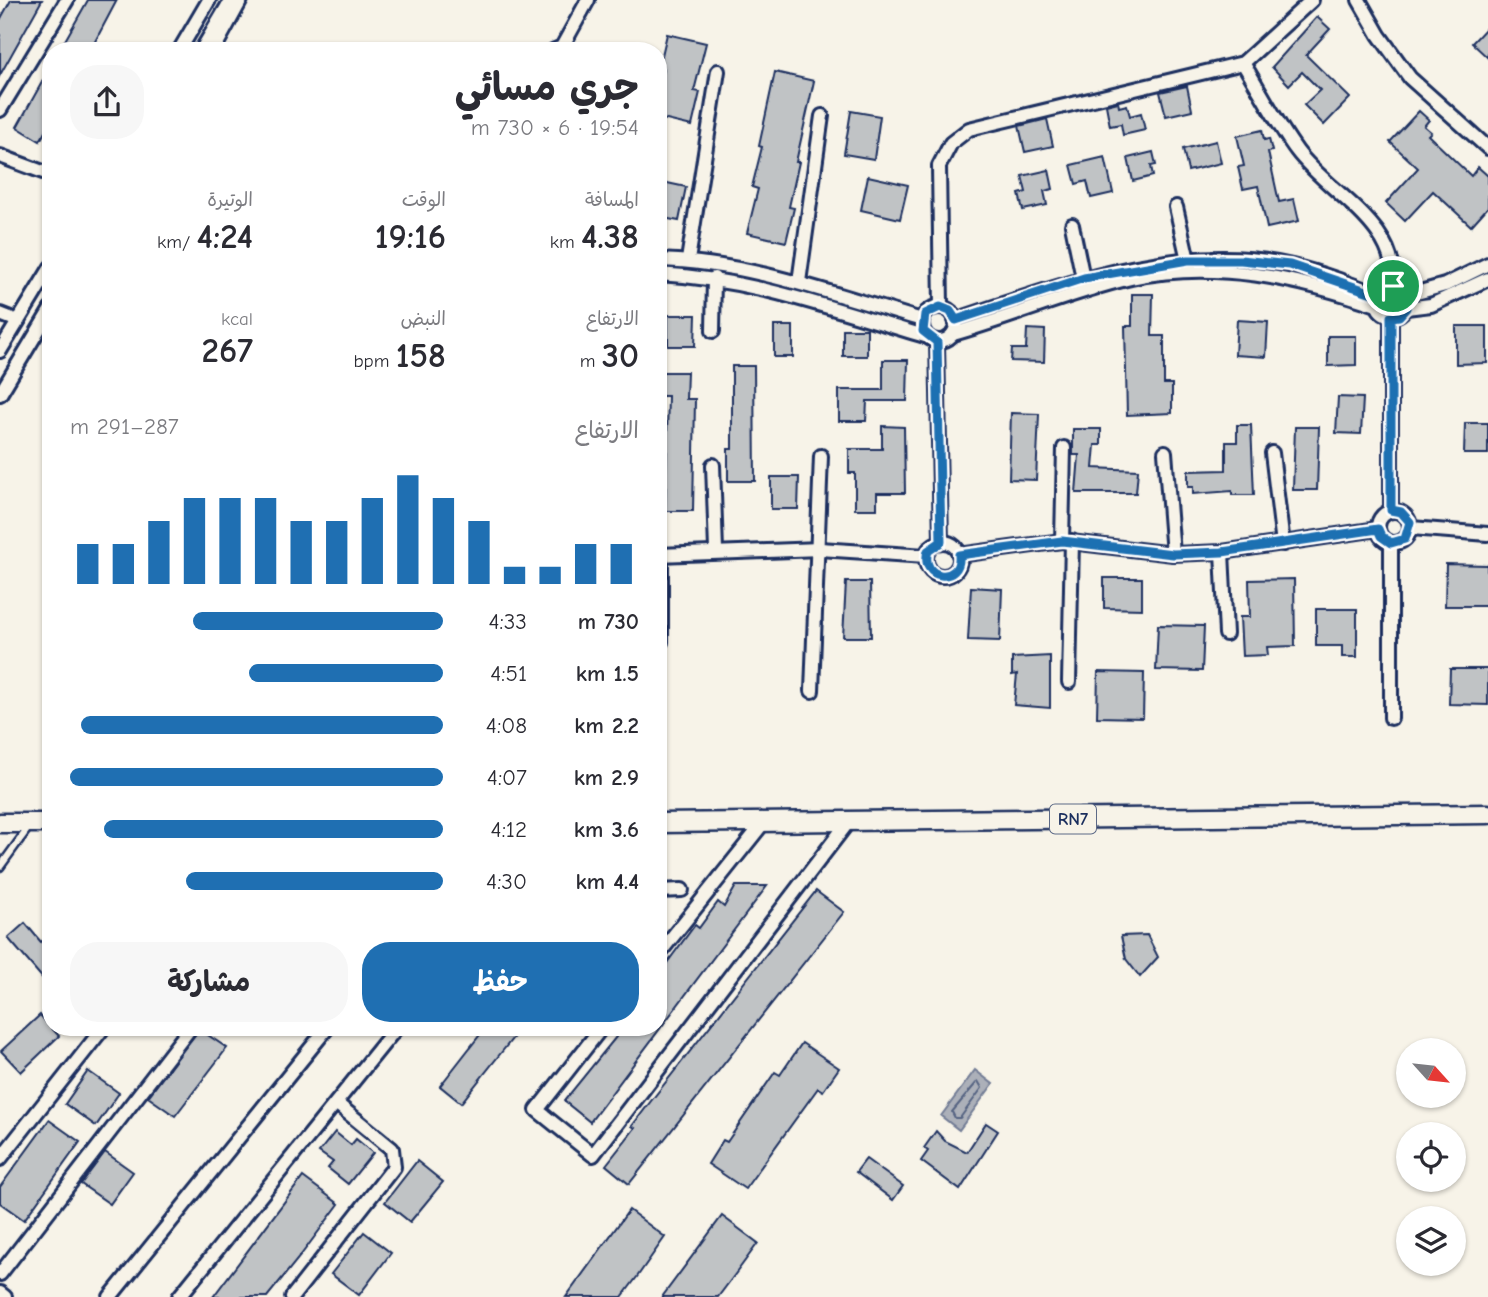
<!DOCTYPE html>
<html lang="ar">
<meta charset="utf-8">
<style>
:root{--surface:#fff;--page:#f7f7f7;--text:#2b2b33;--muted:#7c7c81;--accent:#1f6fb2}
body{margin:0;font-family:"Comic Neue","Playpen Sans Arabic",sans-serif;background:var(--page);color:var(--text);direction:rtl;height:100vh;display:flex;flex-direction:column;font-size:26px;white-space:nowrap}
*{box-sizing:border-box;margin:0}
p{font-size:23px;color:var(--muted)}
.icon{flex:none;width:38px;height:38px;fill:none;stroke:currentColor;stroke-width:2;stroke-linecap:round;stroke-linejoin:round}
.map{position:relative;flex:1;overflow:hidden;direction:ltr}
.side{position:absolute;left:42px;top:42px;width:625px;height:994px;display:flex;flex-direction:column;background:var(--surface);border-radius:28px;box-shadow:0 2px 5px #0004;direction:rtl}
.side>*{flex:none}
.needle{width:46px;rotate:117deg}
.tools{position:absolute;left:1396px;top:1038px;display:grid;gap:14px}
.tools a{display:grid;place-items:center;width:70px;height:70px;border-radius:50%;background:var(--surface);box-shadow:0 2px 5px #0004;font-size:35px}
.pin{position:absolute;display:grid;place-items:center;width:60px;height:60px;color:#fff;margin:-30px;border:4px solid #fff;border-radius:50%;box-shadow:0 2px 7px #0007}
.round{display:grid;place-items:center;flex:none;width:74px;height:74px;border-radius:28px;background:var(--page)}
.overview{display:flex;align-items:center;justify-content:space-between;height:119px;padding:0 28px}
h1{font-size:38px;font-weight:700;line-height:52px}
.metrics{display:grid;grid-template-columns:repeat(3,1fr);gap:10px;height:119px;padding:7px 28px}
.metrics div{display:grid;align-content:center}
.metrics b{font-size:35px;font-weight:700}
.metrics small{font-size:19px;font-weight:400}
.metrics p{font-size:19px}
.chart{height:196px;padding:14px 28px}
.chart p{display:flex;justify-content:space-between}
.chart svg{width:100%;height:126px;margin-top:7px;stroke:var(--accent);stroke-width:6}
.action{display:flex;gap:14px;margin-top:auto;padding:14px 28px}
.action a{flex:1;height:80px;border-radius:28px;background:var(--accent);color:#fff;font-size:28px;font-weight:700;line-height:80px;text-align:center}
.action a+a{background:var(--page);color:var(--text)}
ul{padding:0 28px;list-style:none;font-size:23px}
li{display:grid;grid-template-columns:112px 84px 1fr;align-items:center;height:52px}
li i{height:18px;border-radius:9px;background:var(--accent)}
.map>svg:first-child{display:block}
.water{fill:#acb0b9;stroke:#727c95;stroke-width:2}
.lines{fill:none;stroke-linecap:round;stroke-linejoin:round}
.shore{stroke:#556382;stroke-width:2}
.building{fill:#c0c3c5;stroke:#1b2f5e;stroke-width:2}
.lane-casing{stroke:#1b2f5e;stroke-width:11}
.street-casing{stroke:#1b2f5e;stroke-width:18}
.primary-casing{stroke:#1b2f5e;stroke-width:23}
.lane{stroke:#f7f3e8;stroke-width:6}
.street{stroke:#f7f3e8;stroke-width:12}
.primary{stroke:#f7f3e8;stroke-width:18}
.route-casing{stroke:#fff;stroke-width:14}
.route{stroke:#1f6fb2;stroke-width:9}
.labels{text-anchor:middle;stroke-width:7;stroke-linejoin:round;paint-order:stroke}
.shield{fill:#f7f3e8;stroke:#5d6a87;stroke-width:2}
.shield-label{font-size:18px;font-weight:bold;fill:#1b2f5e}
</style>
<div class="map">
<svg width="1488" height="1297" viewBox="0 0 1488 1297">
<rect width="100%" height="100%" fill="#f7f3e8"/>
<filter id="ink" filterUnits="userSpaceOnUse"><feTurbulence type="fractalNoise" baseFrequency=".0143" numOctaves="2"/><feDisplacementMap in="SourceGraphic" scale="14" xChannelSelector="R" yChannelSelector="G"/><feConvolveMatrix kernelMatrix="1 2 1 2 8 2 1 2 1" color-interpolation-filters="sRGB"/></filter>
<g filter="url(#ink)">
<polygon class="water" points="975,1070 993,1084 959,1130 941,1116"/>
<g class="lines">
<polygon class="shore" points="978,1081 982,1088 960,1118 955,1118 952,1112"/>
</g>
<g class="building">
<polygon points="11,0 42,0 0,75 0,20"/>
<polygon points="88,0 117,0 90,51 59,51"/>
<polygon points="1317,17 1330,29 1306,55 1350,98 1324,125 1304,105 1320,90 1302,72 1289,85 1272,67"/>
<polygon points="1488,26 1488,58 1472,43"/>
<polygon points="667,34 706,43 694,91 700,92 692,126 658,118 658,96 664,69 659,68"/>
<polygon points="51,66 51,121 40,141 17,127"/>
<polygon points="775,72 814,81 796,162 799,162 789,207 794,208 786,242 747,233 758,189 752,187 762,147 759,146"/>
<polygon points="1187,86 1192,110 1166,116 1160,92"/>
<polygon points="1118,102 1119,107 1127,105 1130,116 1141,113 1145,130 1123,135 1121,124 1110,126 1106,105"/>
<polygon points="851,111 880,116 874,159 844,154"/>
<polygon points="1419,111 1429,120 1424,126 1431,132 1428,135 1471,176 1478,167 1488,176 1488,207 1471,226 1433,191 1405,221 1386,203 1418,168 1390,142"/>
<polygon points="1047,119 1053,146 1025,152 1019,126"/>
<polygon points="1262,130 1264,140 1269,139 1272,151 1268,152 1279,202 1294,199 1299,221 1267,228 1258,186 1243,189 1238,167 1244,166 1237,136"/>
<polygon points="1216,141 1221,163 1188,171 1183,149"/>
<polygon points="1153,152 1156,165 1151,166 1153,176 1133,181 1128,158"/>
<polygon points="1105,157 1113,193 1091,198 1087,181 1076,184 1071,165"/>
<polygon points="1049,170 1053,189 1044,191 1047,205 1023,210 1019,194 1026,192 1022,176"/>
<polygon points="868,176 908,185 900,219 861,210"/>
<polygon points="658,181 686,187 679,221 658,217"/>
<polygon points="1132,294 1153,294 1152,336 1164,336 1164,384 1172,384 1172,413 1127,415 1125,326 1132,326"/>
<polygon points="668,315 696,315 695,346 668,346"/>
<polygon points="1237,320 1268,322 1266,357 1235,355"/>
<rect x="774" y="326" width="19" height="31"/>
<polygon points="1456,326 1487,326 1487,363 1456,364"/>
<rect x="843" y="329" width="24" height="27"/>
<polygon points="1027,329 1045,330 1044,362 1011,361 1012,349 1026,349"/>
<polygon points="1328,336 1356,336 1356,365 1328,366"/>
<polygon points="883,360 908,360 907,401 867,401 866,421 839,421 839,390 883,390"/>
<polygon points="732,366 754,366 755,481 728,481 728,449 732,449"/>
<polygon points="659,372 687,372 686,399 695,399 693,511 665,511 668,396 659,396"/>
<polygon points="1338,397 1363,398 1361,434 1336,433"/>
<polygon points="1011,413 1039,414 1036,480 1009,479"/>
<polygon points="1465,423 1488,423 1488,454 1464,454"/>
<polygon points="1237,425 1251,425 1254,495 1232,495 1232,491 1193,494 1193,487 1188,487 1188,471 1226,470 1226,442 1237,442"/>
<polygon points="882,426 904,427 905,493 877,493 877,509 855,509 855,473 849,473 849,449 882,449"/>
<polygon points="1295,427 1319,427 1317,490 1293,490"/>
<polygon points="1073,429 1101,429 1101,445 1095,445 1093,468 1138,470 1136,493 1076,493 1079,455 1073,455"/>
<polygon points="771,477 799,477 798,509 771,509"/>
<polygon points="1446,564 1487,565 1487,606 1445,606"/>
<polygon points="1104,578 1142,578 1142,609 1104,608"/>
<polygon points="1294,579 1295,646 1267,647 1268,655 1242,656 1240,617 1250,617 1249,580"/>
<polygon points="846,582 870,582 871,637 843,637"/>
<polygon points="971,587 1002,589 1000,641 968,640"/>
<polygon points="1316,609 1357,609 1357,657 1342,657 1342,646 1316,646"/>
<polygon points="1158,625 1204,626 1202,671 1156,670"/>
<polygon points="1050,656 1050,708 1014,705 1017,674 1012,675 1012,658"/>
<polygon points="1450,669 1488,669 1488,705 1449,704"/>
<polygon points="1098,672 1144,673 1143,718 1097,717"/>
<polygon points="736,886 767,886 590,1122 564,1101 624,1027 658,1027 658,975 695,925 699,928 718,902 724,907"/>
<polygon points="816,891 844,912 629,1184 606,1165 635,1128 632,1126 651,1101"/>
<polygon points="25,923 41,942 46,938 51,944 51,988 8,938"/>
<polygon points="1147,935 1158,957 1140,977 1126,959 1121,936"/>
<polygon points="40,1015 59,1036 21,1072 1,1051"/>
<polygon points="486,1027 507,1027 516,1034 461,1103 440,1086"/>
<polygon points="199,1029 227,1048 175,1116 148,1097"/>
<polygon points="802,1043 839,1068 823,1091 818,1088 745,1189 708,1164 723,1140 727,1142 775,1072 780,1075"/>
<polygon points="88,1071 119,1093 96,1126 65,1104"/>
<polygon points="49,1120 80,1142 24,1220 0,1203 0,1187"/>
<polygon points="986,1123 998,1131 960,1190 921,1161 928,1151 924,1148 936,1131 945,1141 967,1152"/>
<polygon points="335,1132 351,1145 356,1139 373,1153 348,1184 328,1168 333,1162 319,1152"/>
<polygon points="105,1152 133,1172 110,1204 81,1184"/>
<polygon points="866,1159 903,1186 893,1200 856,1172"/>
<polygon points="417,1161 443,1182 410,1222 385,1202"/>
<polygon points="303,1177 339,1204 301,1255 267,1297 213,1297"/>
<polygon points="629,1210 665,1237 637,1277 622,1297 566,1297"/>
<polygon points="722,1216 758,1243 739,1269 718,1297 662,1297"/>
<polygon points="364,1232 391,1253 359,1295 331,1274"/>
</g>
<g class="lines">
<defs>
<polyline id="lane" points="0,867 29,827"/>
<g id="street">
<polyline points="1359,0 1379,35 1410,78 1488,148"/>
<polyline points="179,51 209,0"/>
<polyline points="201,51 231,0"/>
<polyline points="213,51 241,0"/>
<polyline points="553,51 562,47 588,0"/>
<path d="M1243,63C1261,92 1277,124 1297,151C1330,195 1399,224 1393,286"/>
<polyline points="0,110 67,0"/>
<polyline points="0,156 51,175"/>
<polyline points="1176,207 1188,260"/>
<polyline points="1072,225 1084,283"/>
<path d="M658,260C750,262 835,295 922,320"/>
<polyline points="688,260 718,71"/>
<path d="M658,274C754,279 835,310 925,336"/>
<polyline points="799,282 822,116"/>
<circle cx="1392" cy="301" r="15"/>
<polyline points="1406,296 1445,285 1488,264"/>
<circle cx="939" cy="324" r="17"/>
<polyline points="941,307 939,166 951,143 969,129 1243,63 1312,0"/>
<polyline points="1406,308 1431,305 1488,279"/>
<polyline points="0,314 18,321"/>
<polyline points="1391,317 1391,510"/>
<path d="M955,320C1058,286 1183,239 1292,266C1322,273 1350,284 1378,295"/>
<polyline points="713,331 714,278"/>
<path d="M953,334C1013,317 1071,292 1131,278C1215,260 1297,278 1377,305"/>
<polyline points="937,342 941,542"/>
<polyline points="0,351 51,267"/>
<polyline points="0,394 51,309"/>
<polyline points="1165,452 1173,554"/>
<polyline points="1272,453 1283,544"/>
<polyline points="713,465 716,550"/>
<circle cx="1394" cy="527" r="16"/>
<polyline points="1411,528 1488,534"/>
<polyline points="1062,541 1064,448"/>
<circle cx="943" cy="559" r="17"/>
<polyline points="1222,552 1226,634"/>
<polyline points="658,555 820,549 926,556"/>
<polyline points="959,555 1062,541 1173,554 1222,552 1378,529"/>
<polyline points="661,642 661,555"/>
<polyline points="1069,682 1072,541"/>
<polyline points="812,691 821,456"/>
<polyline points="1391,718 1391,543"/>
<polyline points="658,891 682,890"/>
<polyline points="658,955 764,822"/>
<polyline points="602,1027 537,1110 593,1155 849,821"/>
<polyline points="0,1159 104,1027"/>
<polyline points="0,1274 191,1027"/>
<polyline points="0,1293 5,1297"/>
<polyline points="110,1297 328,1027"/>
<polyline points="179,1297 397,1027"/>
<polyline points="292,1297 394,1167 392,1149 336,1103"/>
</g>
<g id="primary">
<polyline points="0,823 51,823"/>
<polyline points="658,823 1488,814"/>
</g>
</defs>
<use href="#lane" class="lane-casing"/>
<use href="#street" class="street-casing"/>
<use href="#primary" class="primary-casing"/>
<use href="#lane" class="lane"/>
<use href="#street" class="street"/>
<use href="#primary" class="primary"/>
</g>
</g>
<g class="lines" filter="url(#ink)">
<defs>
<path id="route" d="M1188,260H1241L1290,265L1378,295L1388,286L1404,291L1406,308L1399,316L1391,317V510L1401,512L1410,522L1405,539L1391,543L1381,536L1378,529L1222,552L1173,554L1062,541L959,555C962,585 919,580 928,551L941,542L937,342L923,331L925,314L940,307L950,311L956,320L1084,278Z"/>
</defs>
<use href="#route" class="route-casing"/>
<use href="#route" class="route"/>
</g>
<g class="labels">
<rect class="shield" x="1050" y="804.5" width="46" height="29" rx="5"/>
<g class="shield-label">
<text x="1073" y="825">RN7</text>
</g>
</g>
</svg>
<div class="tools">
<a><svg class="needle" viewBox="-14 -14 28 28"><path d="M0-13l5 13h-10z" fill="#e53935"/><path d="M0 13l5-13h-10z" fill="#7c7c81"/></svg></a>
<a><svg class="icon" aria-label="locate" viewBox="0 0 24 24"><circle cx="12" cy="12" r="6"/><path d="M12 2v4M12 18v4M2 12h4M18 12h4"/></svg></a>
<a><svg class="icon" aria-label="layers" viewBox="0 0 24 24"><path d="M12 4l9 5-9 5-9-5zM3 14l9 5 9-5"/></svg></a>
</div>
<div class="pin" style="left:1393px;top:286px;background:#1e9e55"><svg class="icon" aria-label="arrive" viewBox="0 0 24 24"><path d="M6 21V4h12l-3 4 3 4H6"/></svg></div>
<section class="side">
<div class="overview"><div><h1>جري مسائي</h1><p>19:54 · 6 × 730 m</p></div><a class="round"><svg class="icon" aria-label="share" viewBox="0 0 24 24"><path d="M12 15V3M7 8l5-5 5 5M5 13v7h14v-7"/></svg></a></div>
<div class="metrics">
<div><p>المسافة</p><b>4.38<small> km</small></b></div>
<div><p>الوقت</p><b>19:16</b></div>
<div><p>الوتيرة</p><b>4:24<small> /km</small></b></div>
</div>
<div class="metrics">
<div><p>الارتفاع</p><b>30<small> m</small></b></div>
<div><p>النبض</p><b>158<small> bpm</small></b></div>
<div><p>kcal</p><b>267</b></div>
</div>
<div class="chart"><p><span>الارتفاع</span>287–291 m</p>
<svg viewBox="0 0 160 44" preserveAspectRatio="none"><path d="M5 44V30M15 44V30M25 44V22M35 44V14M45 44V14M55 44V14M65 44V22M75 44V22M85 44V14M95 44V6M105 44V14M115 44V22M125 44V38M135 44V38M145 44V30M155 44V30"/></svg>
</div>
<ul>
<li><b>730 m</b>4:33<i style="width:67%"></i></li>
<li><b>1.5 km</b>4:51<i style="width:52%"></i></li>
<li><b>2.2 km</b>4:08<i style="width:97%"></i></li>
<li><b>2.9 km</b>4:07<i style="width:100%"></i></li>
<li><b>3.6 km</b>4:12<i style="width:91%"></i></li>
<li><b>4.4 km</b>4:30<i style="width:69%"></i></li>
</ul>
<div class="action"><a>حفظ</a><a>مشاركة</a></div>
</section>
</div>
